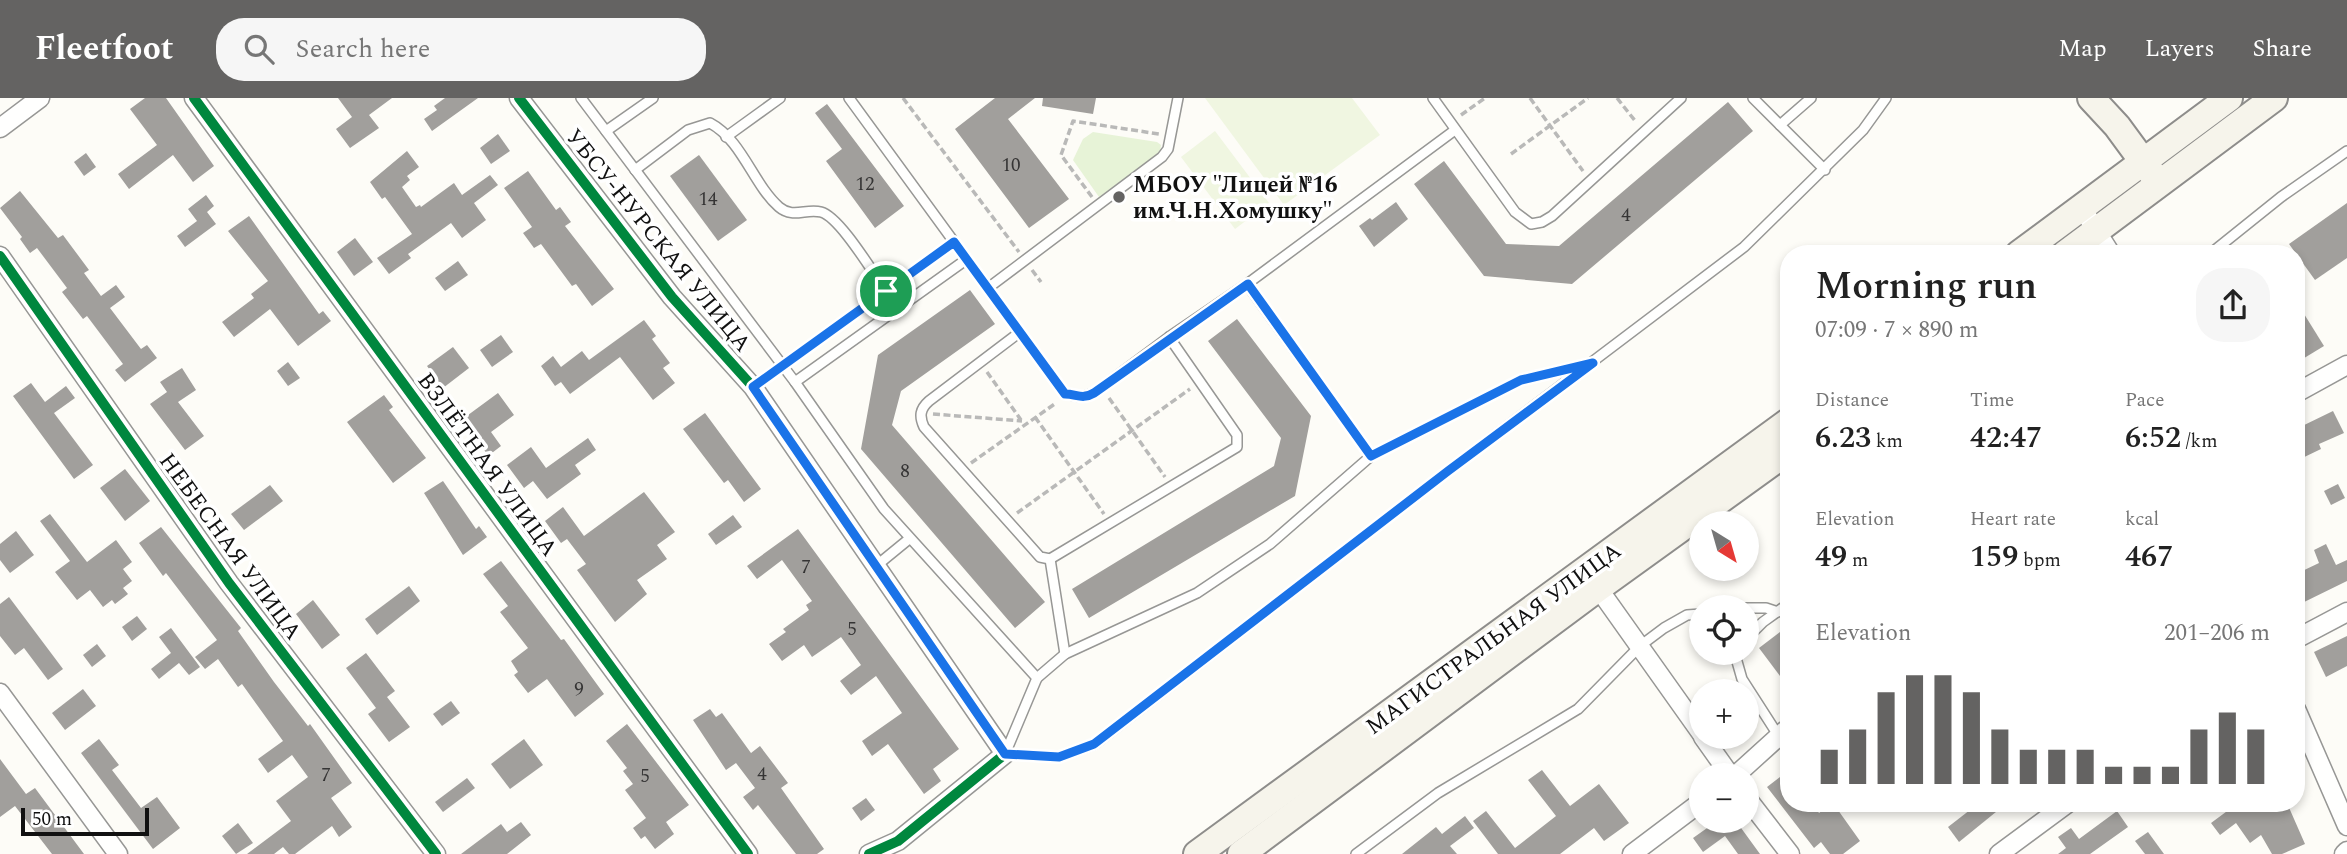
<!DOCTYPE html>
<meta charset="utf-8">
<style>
:root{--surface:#fff;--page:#f6f6f6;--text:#222;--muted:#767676;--accent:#646362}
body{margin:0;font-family:Spectral,serif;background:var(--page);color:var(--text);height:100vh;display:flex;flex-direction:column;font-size:26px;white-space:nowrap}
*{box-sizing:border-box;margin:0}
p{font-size:23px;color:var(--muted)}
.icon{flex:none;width:38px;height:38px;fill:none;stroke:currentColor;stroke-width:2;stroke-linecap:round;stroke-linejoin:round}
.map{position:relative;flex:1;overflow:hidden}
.drawer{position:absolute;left:1780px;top:147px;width:525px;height:567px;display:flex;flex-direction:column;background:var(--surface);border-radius:28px;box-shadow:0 4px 10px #0003}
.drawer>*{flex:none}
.needle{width:46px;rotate:143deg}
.tools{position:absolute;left:1689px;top:413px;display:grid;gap:14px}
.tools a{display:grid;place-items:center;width:70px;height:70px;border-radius:50%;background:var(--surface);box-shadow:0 4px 10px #0003;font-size:35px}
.scale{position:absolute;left:21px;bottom:18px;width:128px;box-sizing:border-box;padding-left:7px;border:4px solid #111;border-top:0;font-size:19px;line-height:24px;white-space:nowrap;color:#111;-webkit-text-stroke:5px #fff;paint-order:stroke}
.pin{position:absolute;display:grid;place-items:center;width:60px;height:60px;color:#fff;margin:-30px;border:4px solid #fff;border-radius:50%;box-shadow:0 2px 7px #0007}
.round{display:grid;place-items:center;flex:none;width:74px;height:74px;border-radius:28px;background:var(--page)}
.summary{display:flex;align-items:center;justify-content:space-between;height:119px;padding:0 35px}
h1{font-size:38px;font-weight:600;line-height:52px}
.metrics{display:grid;grid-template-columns:repeat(3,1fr);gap:10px;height:119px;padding:7px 35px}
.metrics div{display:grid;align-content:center}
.metrics b{font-size:30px;font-weight:600}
.metrics small{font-size:19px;font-weight:400}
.metrics p{font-size:19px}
.chart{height:196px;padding:14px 35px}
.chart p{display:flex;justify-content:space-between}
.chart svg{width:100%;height:126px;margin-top:7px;stroke:var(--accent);stroke-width:6}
header{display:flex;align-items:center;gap:42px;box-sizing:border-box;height:98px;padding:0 35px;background:var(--accent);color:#fff}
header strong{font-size:33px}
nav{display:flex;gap:38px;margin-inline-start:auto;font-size:24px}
.search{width:490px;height:63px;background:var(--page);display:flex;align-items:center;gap:18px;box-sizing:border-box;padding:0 24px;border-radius:28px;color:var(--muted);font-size:26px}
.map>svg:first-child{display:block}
.green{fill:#e7f3d7}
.pitch{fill:#f0f6e1}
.building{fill:#a19f9c}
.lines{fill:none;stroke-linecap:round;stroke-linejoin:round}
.lane-casing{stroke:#979795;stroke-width:12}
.street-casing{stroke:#979795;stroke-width:21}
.secondary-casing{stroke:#8e8d8b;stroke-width:30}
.path{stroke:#b9b9b8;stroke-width:3.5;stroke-dasharray:7 3.5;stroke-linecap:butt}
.lane{stroke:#fffffe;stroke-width:9}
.street{stroke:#fffffe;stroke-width:18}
.secondary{stroke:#f6f4eb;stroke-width:26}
.cycleway-casing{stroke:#fff;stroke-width:15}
.cycleway{stroke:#00873e;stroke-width:10}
.route-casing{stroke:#fff;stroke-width:14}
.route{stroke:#1a73e8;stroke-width:9}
.poi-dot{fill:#646362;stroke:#fff;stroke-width:2.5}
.labels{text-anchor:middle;stroke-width:7;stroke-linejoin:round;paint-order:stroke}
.number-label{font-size:19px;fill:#353434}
.poi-label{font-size:23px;font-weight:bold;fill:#111;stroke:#fff;text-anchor:start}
.street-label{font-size:23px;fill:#111;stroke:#fff}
</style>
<header>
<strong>Fleetfoot</strong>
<div class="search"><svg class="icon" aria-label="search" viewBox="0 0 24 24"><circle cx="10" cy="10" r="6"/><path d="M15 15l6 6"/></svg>Search here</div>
<nav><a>Map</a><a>Layers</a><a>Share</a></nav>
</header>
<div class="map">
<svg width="2347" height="756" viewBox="0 0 2347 756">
<rect width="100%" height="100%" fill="#fdfcf7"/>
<polygon class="green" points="1093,34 1157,44 1161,47 1160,55 1099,99 1073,62 1083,41"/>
<g class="pitch">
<polygon points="1205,0 1352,0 1380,37 1284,107"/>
<polygon points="1215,33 1269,105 1235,131 1181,59"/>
</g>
<g class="building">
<polygon points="145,0 166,0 214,68 193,84 173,57 129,91 118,76 157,47 130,11"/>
<polygon points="338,0 392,0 369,17 379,30 350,50 336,31 352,19"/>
<polygon points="445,0 478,0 432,33 424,21 437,12 434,8"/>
<polygon points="995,0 1035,0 1008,21 1069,101 1029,130 955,31"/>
<polygon points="1043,0 1096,0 1093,16 1042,8"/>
<polygon points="1728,4 1753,33 1572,186 1484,178 1414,86 1444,63 1506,146 1559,148"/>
<polygon points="827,6 904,108 875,130 826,63 842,51 815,15"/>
<polygon points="498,36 510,53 491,66 480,50"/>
<polygon points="407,53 419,69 407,78 410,82 402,89 416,109 420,107 421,109 454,85 462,97 490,77 498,87 474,105 486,122 462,140 451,125 408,156 411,160 389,176 377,160 412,136 385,99 382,101 370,84"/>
<polygon points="86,55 96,69 84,78 74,64"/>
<polygon points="699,57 747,122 718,143 670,78"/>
<polygon points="528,73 556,112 560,109 571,124 565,128 614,191 592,208 576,186 572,188 541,146 534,150 523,135 532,129 504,90"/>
<polygon points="20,93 58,140 63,137 89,172 84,175 101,198 116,187 125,199 110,210 141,251 147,247 157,260 125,284 115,272 123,266 87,218 83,221 62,194 67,190 37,150 30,155 20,141 22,139 0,110"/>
<polygon points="206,97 214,108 207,114 216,126 185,149 177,138 197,123 188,111"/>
<polygon points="1396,104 1408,121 1374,149 1359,128 1370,120 1372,122"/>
<polygon points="2347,105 2347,160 2315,182 2289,146"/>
<polygon points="249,118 319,216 323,213 331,223 298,248 270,211 234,239 222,224 254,200 251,196 268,183 228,133"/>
<polygon points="355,140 373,164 354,178 337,154"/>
<polygon points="458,163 468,177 445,193 435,180"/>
<polygon points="970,192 995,226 901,293 892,327 1045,504 1015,530 861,351 878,257"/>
<polygon points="2296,203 2324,248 2296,265"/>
<polygon points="1237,221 1311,318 1295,398 1089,520 1072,491 1274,368 1281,340 1208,243"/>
<polygon points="644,222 656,238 652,241 670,265 663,270 675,285 653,302 620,259 570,296 561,284 555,288 541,268 553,258 561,269 582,253 589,262"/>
<polygon points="501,237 513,254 492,269 480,252"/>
<polygon points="453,249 469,270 443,290 427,268"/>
<polygon points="288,264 300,280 288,288 277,273"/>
<polygon points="182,270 196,292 178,304 204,338 185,352 150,306 167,294 160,284"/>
<polygon points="31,285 45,304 66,288 75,300 54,315 93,367 74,381 13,298"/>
<polygon points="498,295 514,317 491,334 501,348 488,358 464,320"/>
<polygon points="384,297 393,309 389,312 426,360 393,385 347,324"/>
<polygon points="2333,313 2344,335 2319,346 2321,351 2296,363 2296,331"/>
<polygon points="705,315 761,391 744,404 728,382 724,385 683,331"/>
<polygon points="588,340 596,352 575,367 581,376 547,401 533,383 524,390 507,367 531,349 546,370"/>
<polygon points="125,371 150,403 125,423 100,390"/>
<polygon points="443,383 476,431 479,428 487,439 463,457 424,395"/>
<polygon points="2338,386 2345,400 2331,407 2324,393"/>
<polygon points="270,387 283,403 244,432 231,416"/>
<polygon points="644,394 675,434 657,447 667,461 637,482 647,496 615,524 577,472 586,466 567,441 561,445 545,423 563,409 584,438"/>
<polygon points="50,416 87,464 116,442 132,464 123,471 132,483 123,490 128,496 115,506 112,502 103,509 90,492 77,502 55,474 70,463 40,423"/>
<polygon points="733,417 742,429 716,447 708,436"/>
<polygon points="161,429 241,530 238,533 274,584 308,628 310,626 352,685 331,700 352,729 339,739 332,728 295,756 289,756 283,749 274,756 247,756 291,723 276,703 308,679 292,657 268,675 258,661 283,643 242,586 238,589 218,561 205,571 195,559 217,542 166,475 163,478 139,445"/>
<polygon points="798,431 959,651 933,671 941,683 924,696 888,646 872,658 862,643 902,615 876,578 851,597 840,583 861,567 841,539 812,559 804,547 782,563 769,546 786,534 783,531 809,512 806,507 812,503 782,462 757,481 747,468"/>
<polygon points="16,433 34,457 10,475 0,462 0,446"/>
<polygon points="2326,446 2336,467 2347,462 2347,483 2296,508 2296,476 2319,465 2314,452"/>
<polygon points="501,463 561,542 564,541 604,596 575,619 547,581 528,595 514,577 518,574 511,563 528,550 500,514 508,508 483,476"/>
<polygon points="409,488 420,503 377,537 365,521"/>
<polygon points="9,499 63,571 48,582 24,550 15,557 0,538 0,506"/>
<polygon points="313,502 340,537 322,551 296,516"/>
<polygon points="137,518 147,531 132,543 122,529"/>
<polygon points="1788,528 1788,572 1780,578 1759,550"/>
<polygon points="171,530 200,569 189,577 179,565 159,581 151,571 171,555 159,539"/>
<polygon points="2347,538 2347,568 2326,579 2314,554"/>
<polygon points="97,546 106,558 92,569 83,557"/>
<polygon points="366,555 395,593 387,599 410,629 389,644 368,616 376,610 346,570"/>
<polygon points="83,591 96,608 65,632 52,615"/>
<polygon points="451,603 460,615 442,628 433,616"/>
<polygon points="710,611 716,619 722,615 751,655 760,648 788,685 781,690 824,751 817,756 796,756 758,707 753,712 743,699 755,690 736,665 726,672 693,622"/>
<polygon points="627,626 689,707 666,724 674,736 655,751 645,738 641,741 633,730 646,720 625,692 633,686 623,673 627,670 606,643"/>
<polygon points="99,641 119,667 112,672 141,710 157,699 180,730 153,751 81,655"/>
<polygon points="524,641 543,667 510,691 491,666"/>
<polygon points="0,661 26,696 35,690 84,756 52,756 15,708 0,719"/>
<polygon points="1542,672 1570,708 1599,686 1629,725 1604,743 1594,730 1560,756 1498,756 1473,723 1486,713 1515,750 1556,718 1528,682"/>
<polygon points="1788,673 1788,705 1812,705 1819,715 1833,705 1860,743 1843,756 1830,756 1821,744 1814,750 1767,689"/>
<polygon points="467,680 475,690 443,714 435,704"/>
<polygon points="866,700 875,712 861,723 852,710"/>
<polygon points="1979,705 2007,705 1959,744 1948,729"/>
<polygon points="2238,705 2287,705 2305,746 2282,756 2272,756 2261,737 2250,745 2236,725 2220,737 2211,725"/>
<polygon points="2117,713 2128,729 2090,756 2058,756 2066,750 2058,739 2071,730 2079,741"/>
<polygon points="1465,718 1474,730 1450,748 1457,756 1402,756 1436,729 1442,736"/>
<polygon points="1717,723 1736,723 1760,756 1738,756 1725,738 1703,754 1693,740"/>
<polygon points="521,724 531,737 507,756 461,756 501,726 507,734"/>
<polygon points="238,725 253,745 236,756 222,738"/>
<polygon points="2148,734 2164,756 2145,756 2135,743"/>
</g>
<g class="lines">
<defs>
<g id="lane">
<polyline points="581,0 795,284 884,411 1037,580 1065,556 1197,495 1270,446 1371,358 1247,186"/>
<polyline points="849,0 1065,296 1082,299 1094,295 1169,239 1247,186 1455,32"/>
<polyline points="1433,0 1515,114 1531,126 1542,124 1552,118 1681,0"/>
<polyline points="1753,0 1825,72"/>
<polyline points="1780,27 1811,0"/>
<polyline points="606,33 653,0"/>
<polyline points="726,39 780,0"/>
<path d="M635,72L688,32L710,25C742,42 753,86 779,109C793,121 806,110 821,114C840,119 873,175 886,193"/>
<polyline points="2210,156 2281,99 2347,53"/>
<polyline points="988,190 1162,59 1168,51 1178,0"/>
<path d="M1020,234L929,303C920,311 919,318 924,329L1040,459L1050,461L1237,349V337L1169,239"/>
<polyline points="795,284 967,161"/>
<polyline points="753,289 954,144"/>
<polyline points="1371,358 1521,282 1588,266"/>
<polyline points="1050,461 1065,556"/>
<polyline points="876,468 909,441"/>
<polyline points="1746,510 1766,510 1778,514"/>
<polyline points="1746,541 1763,524 1788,506"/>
<polyline points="1739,555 1736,560 1742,581 1778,637"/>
<polyline points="1037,580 1005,656 1059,659 1095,646 1448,373 1744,149 1863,32 1886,0"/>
<polyline points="1356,756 1438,695 1578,611 1640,548 1664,530 1687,517 1701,516"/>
</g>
<g id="street">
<polyline points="194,0 748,756"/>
<polyline points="519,0 672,199 753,289 1005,656 898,743 869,756"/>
<polyline points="0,30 40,0"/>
<polyline points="2082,110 2111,156"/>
<polyline points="0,158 229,485 436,756"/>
<polyline points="2296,295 2347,267"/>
<polyline points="1598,490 1701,635"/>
<polyline points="2296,541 2347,514"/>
<polyline points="0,595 118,756"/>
<polyline points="2296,611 2347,728"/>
<polyline points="1703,639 1730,677"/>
<polyline points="1736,677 1788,630"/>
<polyline points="1746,699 1790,756"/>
<polyline points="1632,756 1701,704"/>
<polyline points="1999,756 2068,705"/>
<polyline points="2344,756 2347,753"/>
</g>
<g id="secondary">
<polyline points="2091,0 2117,28 2153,77"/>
<polyline points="2019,156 2229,0"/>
<polyline points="2065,156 2274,0"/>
<polyline points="1197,756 1788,324"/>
<polyline points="1241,756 1598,490 1788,353"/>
</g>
</defs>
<use href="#lane" class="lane-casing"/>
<use href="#street" class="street-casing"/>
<use href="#secondary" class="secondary-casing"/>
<g class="path">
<polyline points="903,0 1019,154"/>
<polyline points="1530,0 1583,73"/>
<polyline points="1617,0 1636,24"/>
<polyline points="1461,17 1485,0"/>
<polyline points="1511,56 1588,0"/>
<polyline points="1092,99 1061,57 1073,23 1159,36"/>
<polyline points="1032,172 1041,184"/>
<polyline points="987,274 1021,322"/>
<polyline points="1109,300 1165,379"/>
<polyline points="933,316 1022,323"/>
<polyline points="1035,319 1104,416"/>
<polyline points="971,365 1056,305"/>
<polyline points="1017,415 1190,291"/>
</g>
<use href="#lane" class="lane"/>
<use href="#street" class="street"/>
<use href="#secondary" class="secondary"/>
<defs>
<g id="cycleway">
<polyline points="194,0 748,756"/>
<polyline points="519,0 672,199 753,289 1005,656 898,743 869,756"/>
<polyline points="0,158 229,485 436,756"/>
</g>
</defs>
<use href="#cycleway" class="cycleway-casing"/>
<use href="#cycleway" class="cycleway"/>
</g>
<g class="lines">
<defs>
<path id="route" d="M954,144L1065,296C1077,296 1082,302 1094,295L1248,186L1371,358L1521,282L1593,265L1448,373L1094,646L1059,659L1005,656L753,289Z"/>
</defs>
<use href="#route" class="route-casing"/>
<use href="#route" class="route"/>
</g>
<circle class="poi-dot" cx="1119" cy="99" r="7"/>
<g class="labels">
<g class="number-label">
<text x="1011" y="73">10</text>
<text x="865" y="92">12</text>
<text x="708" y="107">14</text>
<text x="1626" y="123">4</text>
<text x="905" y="379">8</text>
<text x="806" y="475">7</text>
<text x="852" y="537">5</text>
<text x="579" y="597">9</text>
<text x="762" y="682">4</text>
<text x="326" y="683">7</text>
<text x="645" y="684">5</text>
</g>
<g class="poi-label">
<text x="1133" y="94">МБОУ "Лицей №16<tspan x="1133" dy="26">им.Ч.Н.Хомушку"</tspan></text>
</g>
<g class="street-label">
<text transform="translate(659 142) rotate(51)" y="8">УБСУ-НУРСКАЯ УЛИЦА</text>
<text transform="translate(488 366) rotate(54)" y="8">ВЗЛЁТНАЯ УЛИЦА</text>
<text transform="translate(231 448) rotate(54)" y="8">НЕБЕСНАЯ УЛИЦА</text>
<text transform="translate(1493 540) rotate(-36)" y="8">МАГИСТРАЛЬНАЯ УЛИЦА</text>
</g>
</g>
</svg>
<div class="tools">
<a><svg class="needle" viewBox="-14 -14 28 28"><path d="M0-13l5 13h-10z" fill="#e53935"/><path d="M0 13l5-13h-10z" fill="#767676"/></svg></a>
<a><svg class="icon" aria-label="locate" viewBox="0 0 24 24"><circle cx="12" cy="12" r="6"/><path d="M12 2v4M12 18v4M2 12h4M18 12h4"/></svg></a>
<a>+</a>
<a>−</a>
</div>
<div class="scale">50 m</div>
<div class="pin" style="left:886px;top:193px;background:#1e9e55"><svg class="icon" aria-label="arrive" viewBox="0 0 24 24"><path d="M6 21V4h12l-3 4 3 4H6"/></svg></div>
<section class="drawer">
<div class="summary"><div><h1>Morning run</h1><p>07:09 · 7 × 890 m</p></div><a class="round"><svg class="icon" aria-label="share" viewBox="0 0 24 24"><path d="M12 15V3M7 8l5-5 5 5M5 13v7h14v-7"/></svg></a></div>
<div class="metrics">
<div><p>Distance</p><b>6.23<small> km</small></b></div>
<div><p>Time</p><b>42:47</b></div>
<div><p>Pace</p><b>6:52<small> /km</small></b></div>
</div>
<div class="metrics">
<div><p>Elevation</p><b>49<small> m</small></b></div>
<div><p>Heart rate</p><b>159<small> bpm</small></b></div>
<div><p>kcal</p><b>467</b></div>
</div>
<div class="chart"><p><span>Elevation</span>201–206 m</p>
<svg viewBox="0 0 160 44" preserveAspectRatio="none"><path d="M5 44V32M15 44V25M25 44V12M35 44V6M45 44V6M55 44V12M65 44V25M75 44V32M85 44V32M95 44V32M105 44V38M115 44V38M125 44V38M135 44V25M145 44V19M155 44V25"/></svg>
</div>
</section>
</div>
